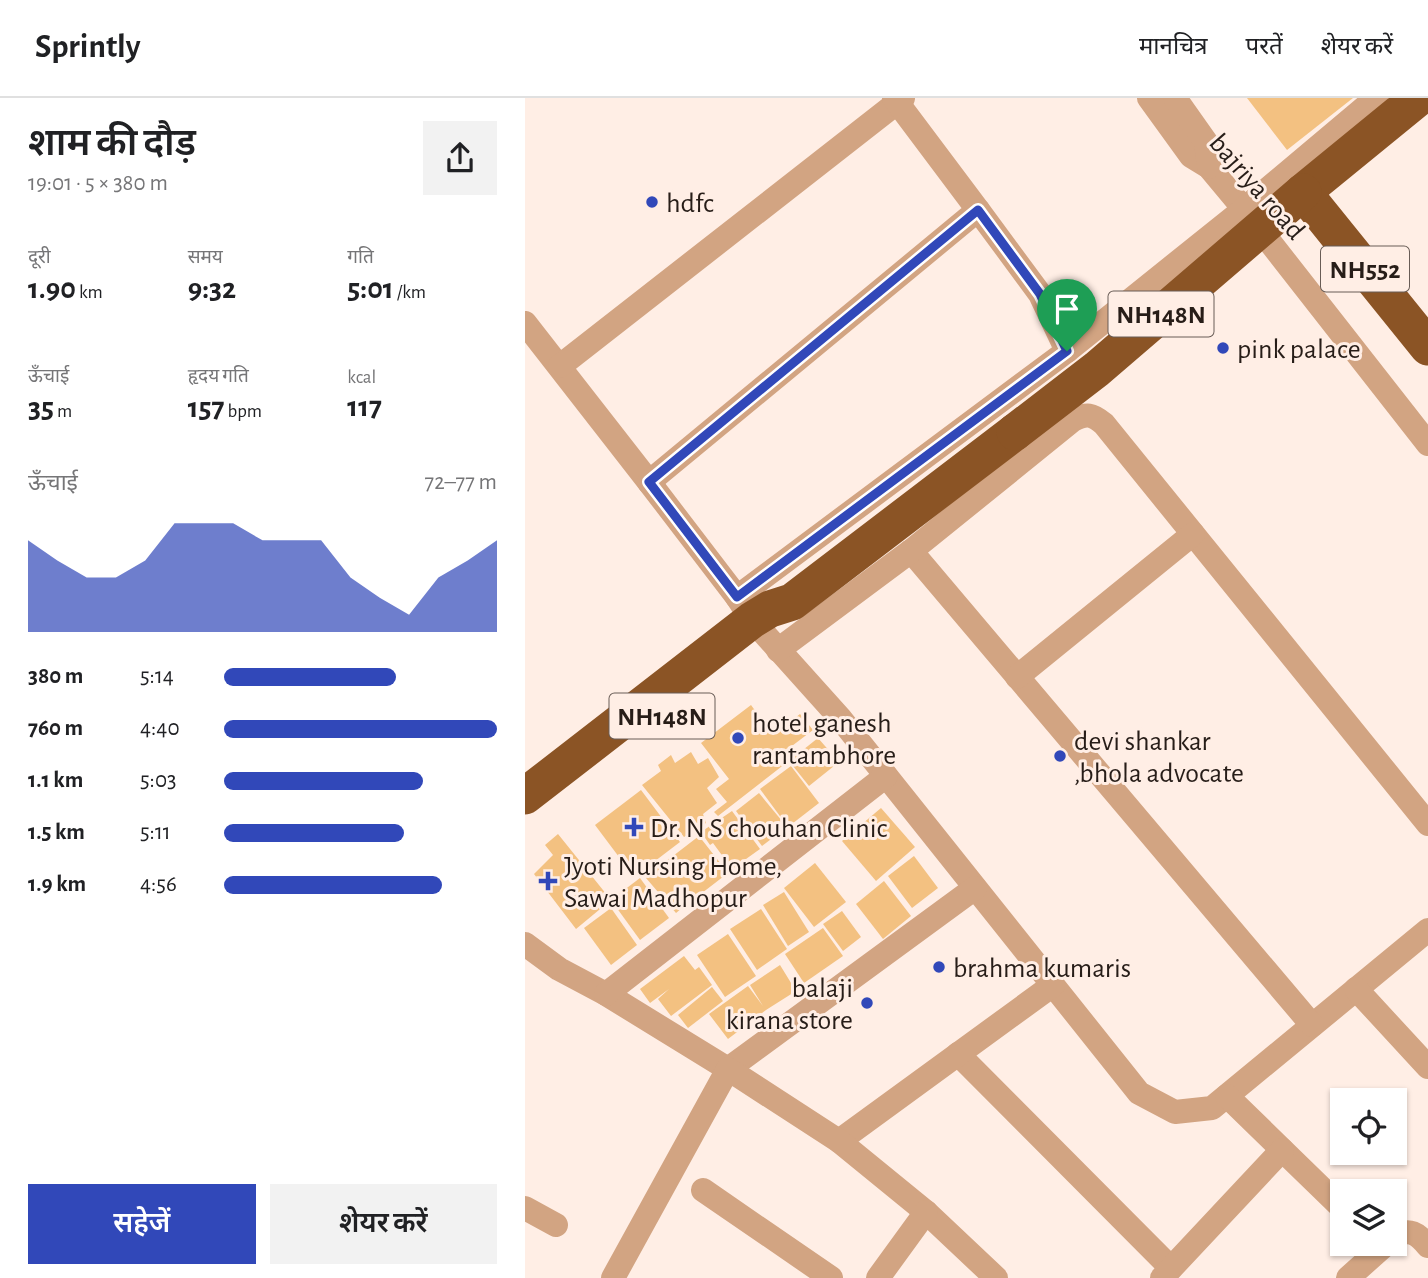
<!DOCTYPE html>
<html lang="hi">
<meta charset="utf-8">
<style>
:root{--surface:#fff;--page:#f2f2f2;--text:#202124;--muted:#757577;--line:#e0e0e0;--accent:#3148b9}
body{margin:0;font-family:"Alegreya Sans","Noto Sans Devanagari",sans-serif;background:var(--page);color:var(--text);height:100vh;display:flex;flex-direction:column;font-size:26px;white-space:nowrap}
*{box-sizing:border-box;margin:0}
p{font-size:23px;color:var(--muted)}
.icon{flex:none;width:38px;height:38px;fill:none;stroke:currentColor;stroke-width:2;stroke-linecap:round;stroke-linejoin:round}
.map{position:relative;flex:1;overflow:hidden}
.sheet{display:flex;flex-direction:column;background:var(--surface);width:525px}
.sheet>*{flex:none}
.buttons{position:absolute;left:805px;top:990px;display:grid;gap:14px}
.buttons a{display:grid;place-items:center;width:77px;height:77px;border-radius:0px;background:var(--surface);box-shadow:0 2px 5px #0004;font-size:35px}
.pin{position:absolute;display:grid;place-items:center;width:60px;height:60px;color:#fff;margin:-72px -30px;border-radius:50% 50% 50% 0;rotate:-45deg;box-shadow:0 0 7px #0007}
.pin .icon{rotate:45deg}
.round{display:grid;place-items:center;flex:none;width:74px;height:74px;border-radius:0px;background:var(--page)}
.head{display:flex;align-items:center;justify-content:space-between;height:119px;padding:0 28px}
h1{font-size:38px;font-weight:600;line-height:52px}
.metrics{display:grid;grid-template-columns:repeat(3,1fr);gap:10px;height:119px;padding:7px 28px}
.metrics div{display:grid;align-content:center}
.metrics b{font-size:30px;font-weight:600}
.metrics small{font-size:19px;font-weight:400}
.metrics p{font-size:19px}
.chart{height:196px;padding:14px 28px}
.chart p{display:flex;justify-content:space-between}
.chart svg{width:100%;height:126px;margin-top:7px;fill:var(--accent);opacity:.7}
.button{display:flex;gap:14px;margin-top:auto;padding:14px 28px}
.button a{flex:1;height:80px;border-radius:0px;background:var(--accent);color:#fff;font-size:28px;font-weight:600;line-height:80px;text-align:center}
.button a+a{background:var(--page);color:var(--text)}
ul{padding:0 28px;list-style:none;font-size:23px}
li{display:grid;grid-template-columns:112px 84px 1fr;align-items:center;height:52px}
li i{height:18px;border-radius:9px;background:var(--accent)}
header{display:flex;align-items:center;gap:42px;box-sizing:border-box;height:98px;padding:0 35px;background:var(--surface);border-bottom:2px solid var(--line)}
header strong{font-size:33px}
nav{display:flex;gap:38px;margin-inline-start:auto;font-size:24px}
main{display:flex;flex:1;min-height:0}
.map>svg:first-child{display:block}
.building{fill:#f3c181}
.lines{fill:none;stroke-linecap:round;stroke-linejoin:round}
.minor{stroke:#d2a482;stroke-width:24}
.highway{stroke:#8b5425;stroke-width:37}
.highway-bridge{stroke:#8b5425;stroke-width:37}
.route-casing{stroke:#fff;stroke-width:14}
.route{stroke:#3148b9;stroke-width:9}
.poi-dot{fill:#3148b9;stroke:#ffeee5;stroke-width:2.5}
.labels{text-anchor:middle;stroke-width:6;stroke-linejoin:round;paint-order:stroke}
.shield{fill:#ffeee5;stroke:#685c56;stroke-width:2}
.shield-label{font-size:26px;font-weight:bold;fill:#271d18}
.street-label{font-size:28px;fill:#271d18;stroke:#ffeee5}
.poi-label{font-size:28px;fill:#271d18;stroke:#ffeee5;text-anchor:start}
</style>
<header>
<strong>Sprintly</strong>
<nav><a>मानचित्र</a><a>परतें</a><a>शेयर करें</a></nav>
</header>
<main>
<section class="sheet">
<div class="head"><div><h1>शाम की दौड़</h1><p>19:01 · 5 × 380 m</p></div><a class="round"><svg class="icon" aria-label="share" viewBox="0 0 24 24"><path d="M12 15V3M7 8l5-5 5 5M5 13v7h14v-7"/></svg></a></div>
<div class="metrics">
<div><p>दूरी</p><b>1.90<small> km</small></b></div>
<div><p>समय</p><b>9:32</b></div>
<div><p>गति</p><b>5:01<small> /km</small></b></div>
</div>
<div class="metrics">
<div><p>ऊँचाई</p><b>35<small> m</small></b></div>
<div><p>हृदय गति</p><b>157<small> bpm</small></b></div>
<div><p>kcal</p><b>117</b></div>
</div>
<div class="chart"><p><span>ऊँचाई</span>72–77 m</p>
<svg viewBox="0 0 160 44" preserveAspectRatio="none"><path d="M0 44V12L10 19L20 25L30 25L40 19L50 6L60 6L70 6L80 12L90 12L100 12L110 25L120 32L130 38L140 25L150 19L160 12V44z"/></svg>
</div>
<ul>
<li><b>380 m</b>5:14<i style="width:63%"></i></li>
<li><b>760 m</b>4:40<i style="width:100%"></i></li>
<li><b>1.1 km</b>5:03<i style="width:73%"></i></li>
<li><b>1.5 km</b>5:11<i style="width:66%"></i></li>
<li><b>1.9 km</b>4:56<i style="width:80%"></i></li>
</ul>
<div class="button"><a>सहेजें</a><a>शेयर करें</a></div>
</section>
<div class="map">
<svg width="903" height="1180" viewBox="0 0 903 1180">
<rect width="100%" height="100%" fill="#ffeee5"/>
<g class="building">
<polygon points="722,0 828,0 762,52"/>
<polygon points="226,607 248,637 275,616 288,632 259,654 265,662 193,718 189,714 202,704 191,691 204,681 176,645"/>
<polygon points="293,640 314,664 284,688 264,663"/>
<polygon points="166,654 173,666 183,660 194,679 182,690 192,705 178,716 181,725 159,739 117,687 136,673 133,667 146,657 150,665"/>
<polygon points="266,668 294,705 263,729 235,691"/>
<polygon points="116,692 155,744 109,779 70,727"/>
<polygon points="234,695 262,729 237,748 211,713"/>
<polygon points="356,710 390,749 351,783 317,743"/>
<polygon points="207,713 235,751 207,771 188,745 185,747 176,734"/>
<polygon points="33,736 86,802 51,831 9,776 28,757 20,747"/>
<polygon points="174,738 203,775 177,795 176,794 151,815 121,780 146,759 167,784 148,758"/>
<polygon points="389,758 413,790 387,810 363,778"/>
<polygon points="290,765 321,804 289,829 259,790"/>
<polygon points="115,780 144,820 115,842 86,802"/>
<polygon points="359,783 386,818 358,841 331,806"/>
<polygon points="259,794 284,834 263,848 238,807"/>
<polygon points="86,810 112,847 86,867 59,830"/>
<polygon points="236,811 262,851 232,872 205,831"/>
<polygon points="317,813 336,839 318,853 298,826"/>
<polygon points="298,830 318,858 279,885 260,856"/>
<polygon points="203,836 231,878 200,899 172,857"/>
<polygon points="159,858 170,872 174,869 187,887 146,918 133,901 144,891 125,905 115,891"/>
<polygon points="255,867 271,893 241,912 203,941 184,916 223,888 238,908 225,887"/>
<polygon points="187,889 198,903 163,930 153,917"/>
</g>
<g class="lines">
<g class="minor">
<polyline points="624,0 666,58 684,69 719,111 903,346"/>
<polyline points="650,0 681,44 684,69"/>
<polyline points="453,112 515,196 542,253"/>
<polyline points="0,225 124,384 212,499 227,522 315,620 614,995 650,1014 687,1010 903,832"/>
<polyline points="35,268 378,0"/>
<polyline points="124,384 453,112 369,0"/>
<polyline points="386,453 787,927"/>
<polyline points="212,499 542,253 719,111 851,0"/>
<path d="M253,552L386,453L548,322C562,315 567,316 579,326L903,726"/>
<polyline points="492,579 668,436"/>
<polyline points="0,846 34,871 81,896 203,971 450,790"/>
<polyline points="831,891 903,969"/>
<polyline points="81,896 361,678"/>
<polyline points="433,956 646,1170"/>
<polyline points="702,998 817,1110"/>
<polyline points="314,1043 528,887"/>
<polyline points="178,1092 306,1180"/>
<polyline points="0,1110 31,1127"/>
<path d="M870,1139C884,1129 893,1136 903,1148"/>
<polyline points="88,1180 203,971 314,1043 401,1114 471,1180"/>
<polyline points="353,1180 401,1114"/>
<polyline points="637,1180 757,1052"/>
<polyline points="823,1180 861,1146"/>
</g>
<g class="highway">
<polyline points="893,0 778,94 903,249"/>
<polyline points="0,698 227,522 245,511 267,504 490,334"/>
</g>
<polyline class="highway-bridge" points="490,334 572,271 778,94"/>
</g>
<g class="lines">
<defs>
<polygon id="route" points="453,112 515,196 542,253 212,499 124,384"/>
</defs>
<use href="#route" class="route-casing"/>
<use href="#route" class="route"/>
</g>
<g class="poi-dot">
<circle cx="127" cy="104" r="7"/>
<circle cx="698" cy="250" r="7"/>
<circle cx="213" cy="640" r="7"/>
<circle cx="535" cy="658" r="7"/>
<path d="M105.5 718.5h7v7h7v7h-7v7h-7v-7h-7v-7h7z"/>
<path d="M19.5 772.5h7v7h7v7h-7v7h-7v-7h-7v-7h7z"/>
<circle cx="414" cy="869" r="7"/>
<circle cx="342" cy="905" r="7"/>
</g>
<g class="labels">
<g class="shield">
<rect x="796" y="148.5" width="88" height="45" rx="5"/>
<rect x="583.5" y="193.5" width="105" height="45" rx="5"/>
<rect x="84.5" y="595.5" width="105" height="45" rx="5"/>
</g>
<g class="shield-label">
<text x="840" y="180">NH552</text>
<text x="636" y="225">NH148N</text>
<text x="137" y="627">NH148N</text>
</g>
<g class="street-label">
<text transform="translate(733 88) rotate(49)" y="10">bajriya road</text>
</g>
<g class="poi-label">
<text x="141" y="114">hdfc</text>
<text x="712" y="260">pink palace</text>
<text x="227" y="634">hotel ganesh<tspan x="227" dy="32">rantambhore</tspan></text>
<text x="549" y="652">devi shankar<tspan x="549" dy="32">,bhola advocate</tspan></text>
<text x="125" y="739">Dr. N S chouhan Clinic</text>
<text x="39" y="777">Jyoti Nursing Home,<tspan x="39" dy="32">Sawai Madhopur</tspan></text>
<text x="428" y="879">brahma kumaris</text>
<text x="328" y="899" text-anchor="end">balaji<tspan x="328" dy="32">kirana store</tspan></text>
</g>
</g>
</svg>
<div class="buttons">
<a><svg class="icon" aria-label="locate" viewBox="0 0 24 24"><circle cx="12" cy="12" r="6"/><path d="M12 2v4M12 18v4M2 12h4M18 12h4"/></svg></a>
<a><svg class="icon" aria-label="layers" viewBox="0 0 24 24"><path d="M12 4l9 5-9 5-9-5zM3 14l9 5 9-5"/></svg></a>
</div>
<div class="pin" style="left:542px;top:253px;background:#1e9e55"><svg class="icon" aria-label="arrive" viewBox="0 0 24 24"><path d="M6 21V4h12l-3 4 3 4H6"/></svg></div>
</div>
</main>
